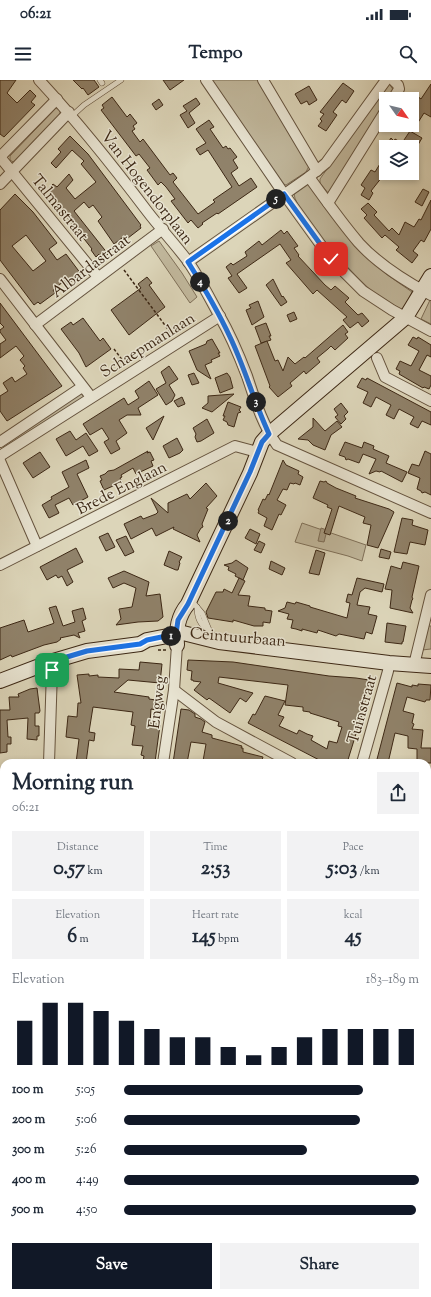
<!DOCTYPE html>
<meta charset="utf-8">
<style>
:root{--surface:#fff;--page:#f2f2f3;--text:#1f2937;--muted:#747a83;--accent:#111827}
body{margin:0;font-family:"Sorts Mill Goudy",serif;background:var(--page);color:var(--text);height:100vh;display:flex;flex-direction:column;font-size:15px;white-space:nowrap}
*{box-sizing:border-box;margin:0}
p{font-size:13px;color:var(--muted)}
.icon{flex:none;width:22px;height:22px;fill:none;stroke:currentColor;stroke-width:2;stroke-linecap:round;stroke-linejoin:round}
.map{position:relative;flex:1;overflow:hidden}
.sheet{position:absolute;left:0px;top:679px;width:431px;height:538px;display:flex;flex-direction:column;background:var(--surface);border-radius:12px 12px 0 0;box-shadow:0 2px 6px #0003}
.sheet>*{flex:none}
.needle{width:26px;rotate:124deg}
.controls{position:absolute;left:379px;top:12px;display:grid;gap:8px}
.controls a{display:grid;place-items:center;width:40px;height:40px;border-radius:0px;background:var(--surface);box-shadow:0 2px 6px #0003;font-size:20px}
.pin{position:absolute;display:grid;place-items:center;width:34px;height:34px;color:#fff;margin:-17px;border-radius:8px;box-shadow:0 2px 6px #0006}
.km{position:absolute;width:20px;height:20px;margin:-10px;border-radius:50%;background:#222;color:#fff;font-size:11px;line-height:20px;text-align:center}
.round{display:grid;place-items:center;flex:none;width:42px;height:42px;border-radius:0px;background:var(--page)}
.summary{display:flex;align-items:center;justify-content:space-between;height:68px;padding:0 12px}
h1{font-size:22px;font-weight:700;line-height:30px}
.figures{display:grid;grid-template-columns:repeat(3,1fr);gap:6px;height:68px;padding:4px 12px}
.figures div{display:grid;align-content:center;border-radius:0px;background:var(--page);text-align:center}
.figures b{font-size:20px;font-weight:700}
.figures small{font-size:11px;font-weight:400}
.figures p{font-size:11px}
.chart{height:112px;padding:8px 12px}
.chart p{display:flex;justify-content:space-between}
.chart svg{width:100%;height:72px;margin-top:4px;stroke:var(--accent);stroke-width:6}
.button{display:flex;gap:8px;margin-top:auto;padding:8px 12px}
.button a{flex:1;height:46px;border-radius:0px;background:var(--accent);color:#fff;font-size:16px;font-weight:700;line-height:46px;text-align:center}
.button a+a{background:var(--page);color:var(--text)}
ul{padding:0 12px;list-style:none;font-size:13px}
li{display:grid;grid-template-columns:64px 48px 1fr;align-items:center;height:30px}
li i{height:10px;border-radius:5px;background:var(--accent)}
.status{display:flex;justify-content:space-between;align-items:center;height:28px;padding:0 20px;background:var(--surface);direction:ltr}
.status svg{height:11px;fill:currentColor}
header{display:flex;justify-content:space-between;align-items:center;height:52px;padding:0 12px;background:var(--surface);font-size:18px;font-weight:700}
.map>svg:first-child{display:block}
.green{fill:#c1b89d;stroke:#7f7059}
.water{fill:#a69a81;stroke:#7c6c56}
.building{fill:#90826a;stroke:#3d2815;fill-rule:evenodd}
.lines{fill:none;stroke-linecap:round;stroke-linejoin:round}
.lane-casing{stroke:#65533e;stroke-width:6}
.street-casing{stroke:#65533e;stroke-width:12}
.secondary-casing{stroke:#3d2815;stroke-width:16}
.path{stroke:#3d2815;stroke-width:1.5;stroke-dasharray:3 2;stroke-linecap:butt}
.lane{stroke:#e8e4d2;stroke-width:5}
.street{stroke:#e8e4d2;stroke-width:10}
.secondary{stroke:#e8e4d2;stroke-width:14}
.route-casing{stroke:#fff;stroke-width:8}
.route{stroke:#1a73e8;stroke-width:5}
.labels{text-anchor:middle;stroke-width:3;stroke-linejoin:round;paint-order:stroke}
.street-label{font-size:16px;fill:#3d2815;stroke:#e8e4d2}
</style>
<div class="status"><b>06:21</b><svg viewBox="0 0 49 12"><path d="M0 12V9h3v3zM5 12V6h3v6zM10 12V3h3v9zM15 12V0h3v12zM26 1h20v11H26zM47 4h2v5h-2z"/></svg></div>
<header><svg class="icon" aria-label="menu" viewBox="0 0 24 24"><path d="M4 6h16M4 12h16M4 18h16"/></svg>Tempo<svg class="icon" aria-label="search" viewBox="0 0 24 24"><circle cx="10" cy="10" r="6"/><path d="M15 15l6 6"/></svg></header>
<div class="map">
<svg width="431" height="1217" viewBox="0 0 431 1217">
<rect width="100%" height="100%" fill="#dcd5b9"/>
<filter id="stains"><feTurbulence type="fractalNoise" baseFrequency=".005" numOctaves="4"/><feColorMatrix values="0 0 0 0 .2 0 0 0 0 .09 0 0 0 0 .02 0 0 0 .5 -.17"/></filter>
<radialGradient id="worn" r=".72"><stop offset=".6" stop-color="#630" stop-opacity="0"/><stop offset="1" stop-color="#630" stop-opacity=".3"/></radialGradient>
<g class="green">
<polygon points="212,0 260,0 309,86 306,92 286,105 281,103"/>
<polygon points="388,2 394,11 389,19 386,19 386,23 329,114 320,103 320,99"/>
<polygon points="56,28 60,30 60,35 15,83 10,80 10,76"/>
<path d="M308,104L366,176L386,194L412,212L403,230C393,225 383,220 374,213C357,199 296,134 294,114Z"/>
<polygon points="159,161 182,193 197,217 190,223 151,166"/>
<polygon points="430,220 431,221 431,244 421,239"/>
<polygon points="82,313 84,317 4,368 2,366 61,326"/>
<polygon points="302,443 366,465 362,481 348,476 295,462"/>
<polygon points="427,546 431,546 431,569 422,570"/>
</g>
<polygon class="water" points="321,448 327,450 324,462 318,461"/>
<g class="building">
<polygon points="0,0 16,0 7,13 17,23 30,10 36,16 31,22 35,25 4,57 0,54"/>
<polygon points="73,0 94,0 99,7 88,15 83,8 82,9"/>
<polygon points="163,0 184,0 170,10"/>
<polygon points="343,3 354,11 346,23 342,20 333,32 337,35 326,51 318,46 322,41 320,39 324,34 320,32"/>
<polygon points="431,4 431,37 424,33 412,52 412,24 417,16 421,19"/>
<polygon points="309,6 317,20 309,25 307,21 301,24 295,14"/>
<polygon points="112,17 127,37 130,34 137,43 133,46 135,49 132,51 140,62 143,59 170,95 173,93 177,98 173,102 198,134 215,122 213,120 232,107 208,70 200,75 196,69 206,63 196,49 209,40 214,47 210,49 223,68 226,66 228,69 230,68 237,77 233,80 238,88 231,93 239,106 251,98 257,107 218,134 217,133 202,143 203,144 198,148 191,140 188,143 171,121 175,119 166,107 161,102 158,105 147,90 150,88 139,74 136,76 101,30 104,28 102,25"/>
<polygon points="196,18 200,24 189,33 195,43 188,48 180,35 187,31 183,26"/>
<polygon points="159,19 163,25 156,30 152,24"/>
<polygon points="410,51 422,58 415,70 412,67 385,67 391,58 394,61 395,59 402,63"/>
<polygon points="70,56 88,74 141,145 140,146 141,148 128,158 126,155 114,164 98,141 102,137 93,125 89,128 84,122 74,131 108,174 102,178 99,174 96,177 91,170 92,169 56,123 57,122 52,116 53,115 47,110 53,104 57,107 69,94 73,100 66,108 75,119 96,102 81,84 84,81 72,70 56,88 51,83 61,72 58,69"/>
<polygon points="386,74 386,92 371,111 373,113 369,120 361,115 365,108 361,105 371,90 375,92"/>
<polygon points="423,109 429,112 422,126 415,122"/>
<path d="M15,114L33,132L57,163L49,169L57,180L66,174L81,194L66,205L64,201L53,210L55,213L40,224L38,222L34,225L0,180V130ZM26,155L46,181L33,191L12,166Z"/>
<polygon points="431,120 431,149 424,162 421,160 413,171 418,175 412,183 396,170 399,167 385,155 382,158 364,138 367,135 361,129 368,123 377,132 374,135 389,151 392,148 399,155 405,142 414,147 419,139 421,140"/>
<polygon points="281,150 284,154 287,151 298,166 294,168 299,175 298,176 325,205 331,210 335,206 349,218 345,222 358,235 362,233 369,241 362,247 358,242 350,248 343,240 347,237 317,210 313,214 286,183 291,180 280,164 237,194 247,208 239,213 228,198 232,196 226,187 231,183 233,185 247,176 245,172 259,161 262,165"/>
<polygon points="147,197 152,203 149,205 165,227 129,255 111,230 141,208 138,204"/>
<polygon points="273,199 282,217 283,216 287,222 281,226 266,205"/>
<polygon points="258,221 264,237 252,245 246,230 251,228 249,225"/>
<polygon points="0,223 62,306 7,341 0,331 0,316 8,311 3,303 12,297 15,302 27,294 23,288 25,286 20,280 24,276 16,266 0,278 0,264 6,260 0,252 0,250 4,247 0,243"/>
<polygon points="294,232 297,239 290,242 287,235"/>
<polygon points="83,238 100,261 103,258 111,269 86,287 79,273 61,249 71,242 73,245"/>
<polygon points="266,243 271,256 269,256 271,260 261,263 255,247"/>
<polygon points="343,245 348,252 345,254 348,258 335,270 331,266 328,269 317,278 320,282 306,294 304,291 296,298 290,303 292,306 278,317 269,307 270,306 255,266 267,261 275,281 278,280 283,291 288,277 295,284 304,277 305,278"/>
<polygon points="413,257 417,259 418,257 431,265 431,277 427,275 419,290 431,296 431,305 429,309 424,307 423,308 399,294 400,291 396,289 400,281 411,286 419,271 408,265"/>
<polygon points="212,259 220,273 218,273 220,276 211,280 212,282 205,285 211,299 197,290 189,271 206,264 207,261"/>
<polygon points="169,286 178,299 169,305 175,315 172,321 166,325 156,309 166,303 161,292"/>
<polygon points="194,293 199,303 192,305 188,295"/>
<polygon points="227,293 230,297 233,308 220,313 215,298"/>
<polygon points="362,298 366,300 367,298 431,332 431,345 422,341 418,348 410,344 414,337 399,329 394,339 386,335 391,325 376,317 371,327 363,323 368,312 357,307"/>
<polygon points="149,301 158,315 138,328 141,335 127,335 119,340 127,353 116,361 120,369 111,374 104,362 109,359 102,348 90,355 83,344 124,318 128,325 139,318 135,311"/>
<polygon points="234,314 212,332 202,328 208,323 208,316"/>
<polygon points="182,317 185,324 178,327 174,321"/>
<polygon points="228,322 241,327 239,330 241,332 238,333 234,347 228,345 227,342 223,340 225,336 223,336"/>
<polygon points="341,323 348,332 344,336 346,339 341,344 335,337 338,335 334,329"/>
<polygon points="164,336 153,360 146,348"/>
<polygon points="313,338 325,351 337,341 342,347 331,355 325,370 313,365 308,360 298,359 313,347"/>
<polygon points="207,339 214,353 201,361 197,362 195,357 196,354 193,348"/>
<polygon points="70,351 76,360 86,353 98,371 89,376 83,366 66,376 56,359"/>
<polygon points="177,358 183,370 180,373 169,378 163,366"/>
<polygon points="345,362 362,368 364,362 374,366 373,369 389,376 386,383 407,392 402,402 381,391 380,392 376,391 369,394 376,379 363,374 359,383 348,379 346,380 345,377 339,375"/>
<polygon points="148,371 147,373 150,372 154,380 151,381 153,386 136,394 133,388 121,395 122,397 120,398 122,402 104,410 100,401 102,400 100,396 105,394 108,391 114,390"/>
<polygon points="425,371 431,374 431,415 425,412 422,413 421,411 417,409 420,398 408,393 412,384 419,386"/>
<polygon points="40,372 50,387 33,398 23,383"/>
<polygon points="86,380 89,388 77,394 88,417 73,425 69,418 55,425 59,433 49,438 42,425 52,419 51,417 69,407 62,392"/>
<polygon points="283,380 286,385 299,391 298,394 303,397 300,405 295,403 294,404 290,403 287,410 283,409 277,420 286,425 281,435 279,434 272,450 264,446 267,438 258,433 259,431 258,430 263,419 265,420 268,414 269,415"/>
<polygon points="320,401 324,402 326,401 327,403 336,408 356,416 355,418 389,429 394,432 378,468 367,465 371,445 363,443 365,437 339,426 330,455 324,453 332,429 327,427 328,425 313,418"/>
<polygon points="206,403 217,416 206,428 208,429 202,444 203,447 201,448 197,455 200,462 173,449 174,447 156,456 152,448 131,459 124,444 141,436 143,439 156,434 158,432 151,418 168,433 168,423 187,414 190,419"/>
<polygon points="402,438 413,440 412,445 428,450 425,465 410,462 407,474 394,472"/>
<polygon points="250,449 260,454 256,464 245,458"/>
<polygon points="108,453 115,467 106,471 99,457"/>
<polygon points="126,456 134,472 125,476 116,460"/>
<polygon points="259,461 265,464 261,473 254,470"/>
<polygon points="76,468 83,482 67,490 73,502 67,506 62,496 58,498 56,495 47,500 40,487"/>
<polygon points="381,469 391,472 389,479 379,477"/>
<polygon points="316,470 325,473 319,495 309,493"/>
<polygon points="169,471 182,477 179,482 180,483 178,490 176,490 164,485"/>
<polygon points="236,480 248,488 243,500 235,496 236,494 228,490 229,487 224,485 232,483"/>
<polygon points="271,481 285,488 282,495 269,489"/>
<polygon points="403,482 419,486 412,517 413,519 412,520 410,528 413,533 390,528 392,510 385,509 391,486 401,489"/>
<polygon points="124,491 149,502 146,516 160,514 163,537 158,541 138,542 116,545 121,539 119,529 132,527 136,508 124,503 113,508 108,498"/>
<polygon points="239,498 245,501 238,515 250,516 248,526 265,528 265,530 272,531 270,543 263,542 263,546 254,546 233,540 233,542 208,538 206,532 216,512 223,512 224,509 232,513"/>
<polygon points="357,498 384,504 382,512 365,508 360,512 357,525 370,527 368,534 377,536 372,554 366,552 364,559 339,554 336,556 318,550 317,553 302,549 302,551 296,549 291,548 293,540 287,539 289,534 278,531 285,528 287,522 295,524 296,522 310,526 310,527 347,538 350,523 346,522 348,514 352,515"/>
<polygon points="56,526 63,546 75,542 72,531 83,528 86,539 82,541 85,551 78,553 80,558 74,555 60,558 61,559 57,562 44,565 12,577 11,575 0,580 0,548 24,540 28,552 52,544 54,543 49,528"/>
<polygon points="387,543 406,546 403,562 402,562 402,564 385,562"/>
<polygon points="188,580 233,582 329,596 356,598 369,600 363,631 347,683 325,683 248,643 253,634 255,635 265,616 285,621 278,635 284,637 279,646 297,654 299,650 307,654 313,656 311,660 327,669 329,661 337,663 342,647 338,646 339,642 310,633 310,632 303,631 303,627 285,625 288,605 219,597 218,603 253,613 246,622 240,618 230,633 209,618 207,620 194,610 201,602 193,601 193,600 191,600 192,591 187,590"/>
<polygon points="140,582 162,584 160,603 128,600 114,612 149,617 149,619 163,621 162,631 151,629 150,643 160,645 155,682 143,681 144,676 141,675 143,666 132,665 135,646 131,645 133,632 93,627 89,652 95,653 94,661 89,660 86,683 76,683 79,659 66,657 68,636 77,637 78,623 81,623 77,595 89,594 89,596 98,595 98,597 119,598 119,589 139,590"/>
<polygon points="397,603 412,607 412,605 418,606 418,604 431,605 430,620 426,620 425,622 407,617 403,631 414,634 412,643 414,644 412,649 423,650 421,668 431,668 431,683 417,683 417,669 408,668 408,656 395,653 388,683 376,683"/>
<polygon points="37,608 40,631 39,633 35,633 35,646 39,646 39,656 37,656 37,660 27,659 28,638 7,640 8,657 11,657 11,664 7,664 7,672 0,673 0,630 10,630 9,617 19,617 18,614 30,609"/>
<polygon points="181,629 189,630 195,634 195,637 201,639 205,642 202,652 212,655 212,658 242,666 241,668 243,668 243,672 263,677 261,683 216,683 203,681 206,664 191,662 187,683 173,683"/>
</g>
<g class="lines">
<defs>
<g id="lane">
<polyline points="100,0 102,3"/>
<polyline points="72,36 84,25 121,0"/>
<polyline points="191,520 202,533 212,557"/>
<path d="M197,527C197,536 200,545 208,549"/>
<polyline points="1,926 4,900"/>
<polyline points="427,1102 431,1102"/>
</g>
<g id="street">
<path d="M39,0C78,42 113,86 147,131C160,148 174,163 187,180C199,197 209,217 219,235C230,254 239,275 247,296C255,320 262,344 277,365L431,433"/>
<polyline points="206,0 284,114 331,179 363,211 392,230 431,251"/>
<polyline points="263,0 317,91"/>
<polyline points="393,19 399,9 398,5 393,0"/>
<polyline points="0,77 98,197"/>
<polyline points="0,77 57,19"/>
<path d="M309,97C325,119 341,142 359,163C379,185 405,201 431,215"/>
<polyline points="0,104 69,32"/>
<polyline points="328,123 386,30"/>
<polyline points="188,182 309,97 326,83 386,0"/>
<polyline points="0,199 91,317"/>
<polyline points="35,245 163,149"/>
<polyline points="377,278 385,297 431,321"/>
<polyline points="0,362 82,307"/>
<polyline points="0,376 220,236"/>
<polyline points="0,381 37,466"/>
<polyline points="0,485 235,366 257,372"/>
<polyline points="414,585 431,515"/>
<polyline points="174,610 216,642 292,683"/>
<polyline points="49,683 52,590 50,582"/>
<polyline points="163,683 174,610 177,565"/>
<polyline points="362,683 388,591 389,583"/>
<polyline points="427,706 431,706"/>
<polyline points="0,766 4,766"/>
<polyline points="427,807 431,808"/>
<polyline points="0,845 4,844"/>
<polyline points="427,884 431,888"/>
<polyline points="427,981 431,980"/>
<polyline points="0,1004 4,1005"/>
<polyline points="427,1055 431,1055"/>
<polyline points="0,1065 4,1065"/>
<polyline points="0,1154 4,1146"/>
<polyline points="427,1170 431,1173"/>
<polyline points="427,1185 431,1182"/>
<polyline points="333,1213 354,1217"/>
<polyline points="361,1213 361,1217"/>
<polyline points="162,1217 163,1213"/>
<polyline points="388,1217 393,1213"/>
</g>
<g id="secondary">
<path d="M177,565C176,549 178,536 188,524L250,393L262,362L269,354L406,237L431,196"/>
<polyline points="0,601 50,582 87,571 140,564 147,560 183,553 219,562 389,583 431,586"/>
</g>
</defs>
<use href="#lane" class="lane-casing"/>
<use href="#street" class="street-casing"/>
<use href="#secondary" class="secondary-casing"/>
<g class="path">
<polyline points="124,190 173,256"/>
<polyline points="114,269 126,285"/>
<polyline points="158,570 168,570"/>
</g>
<use href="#lane" class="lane"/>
<use href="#street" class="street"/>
<use href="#secondary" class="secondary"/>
</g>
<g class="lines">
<defs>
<path id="route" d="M52,590L50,582L87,571L140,564L147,560L176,554L178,540L188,524L250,392L262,362L269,354C254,322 245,288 230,257C218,231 203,206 188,182L284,114L331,179"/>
</defs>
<use href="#route" class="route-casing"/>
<use href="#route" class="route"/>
</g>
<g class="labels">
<g class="street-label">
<text transform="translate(148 107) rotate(52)" y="6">Van Hogendorplaan</text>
<text transform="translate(61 127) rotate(51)" y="6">Talmastraat</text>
<text transform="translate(90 185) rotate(-37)" y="6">Albardastraat</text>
<text transform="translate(147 264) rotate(-32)" y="6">Schaepmanlaan</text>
<text transform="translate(121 407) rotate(-27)" y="6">Brede Englaan</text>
<text transform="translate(238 556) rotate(5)" y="6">Ceintuurbaan</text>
<text transform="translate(156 622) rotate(-83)" y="6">Engweg</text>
<text transform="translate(361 629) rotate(-74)" y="6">Tuinstraat</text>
</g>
</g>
<rect width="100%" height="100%" filter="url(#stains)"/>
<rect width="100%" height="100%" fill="url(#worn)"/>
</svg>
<div class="controls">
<a><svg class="needle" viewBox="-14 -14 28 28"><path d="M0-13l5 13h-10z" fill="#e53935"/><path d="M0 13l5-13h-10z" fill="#747a83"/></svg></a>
<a><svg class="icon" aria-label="layers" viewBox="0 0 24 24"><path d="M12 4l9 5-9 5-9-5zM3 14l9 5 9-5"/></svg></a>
</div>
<div class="pin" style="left:52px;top:590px;background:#1e9e55"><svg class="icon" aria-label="arrive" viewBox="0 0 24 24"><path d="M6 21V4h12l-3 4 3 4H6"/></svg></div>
<div class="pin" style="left:331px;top:179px;background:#d93025"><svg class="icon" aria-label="check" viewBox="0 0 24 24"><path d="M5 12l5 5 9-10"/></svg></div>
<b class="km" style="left:171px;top:556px">1</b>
<b class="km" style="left:228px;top:441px">2</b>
<b class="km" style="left:256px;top:322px">3</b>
<b class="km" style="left:200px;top:202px">4</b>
<b class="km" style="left:276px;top:119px">5</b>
<section class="sheet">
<div class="summary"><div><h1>Morning run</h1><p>06:21</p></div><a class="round"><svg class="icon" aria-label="share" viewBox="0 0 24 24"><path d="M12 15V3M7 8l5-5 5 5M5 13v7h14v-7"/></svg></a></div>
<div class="figures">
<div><p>Distance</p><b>0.57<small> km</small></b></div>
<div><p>Time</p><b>2:53</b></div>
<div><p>Pace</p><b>5:03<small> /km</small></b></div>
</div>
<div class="figures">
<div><p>Elevation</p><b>6<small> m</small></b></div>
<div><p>Heart rate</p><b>145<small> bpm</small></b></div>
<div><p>kcal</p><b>45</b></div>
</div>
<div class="chart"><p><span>Elevation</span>183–189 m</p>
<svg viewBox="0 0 160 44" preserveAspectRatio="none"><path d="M5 44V17M15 44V6M25 44V6M35 44V11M45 44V17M55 44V22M65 44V27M75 44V27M85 44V33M95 44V38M105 44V33M115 44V27M125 44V22M135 44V22M145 44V22M155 44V22"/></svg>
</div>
<ul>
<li><b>100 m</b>5:05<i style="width:81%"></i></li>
<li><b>200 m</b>5:06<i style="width:80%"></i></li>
<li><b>300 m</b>5:26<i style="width:62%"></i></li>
<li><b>400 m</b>4:49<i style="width:100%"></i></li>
<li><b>500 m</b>4:50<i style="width:99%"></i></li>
</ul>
<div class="button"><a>Save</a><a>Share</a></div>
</section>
</div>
